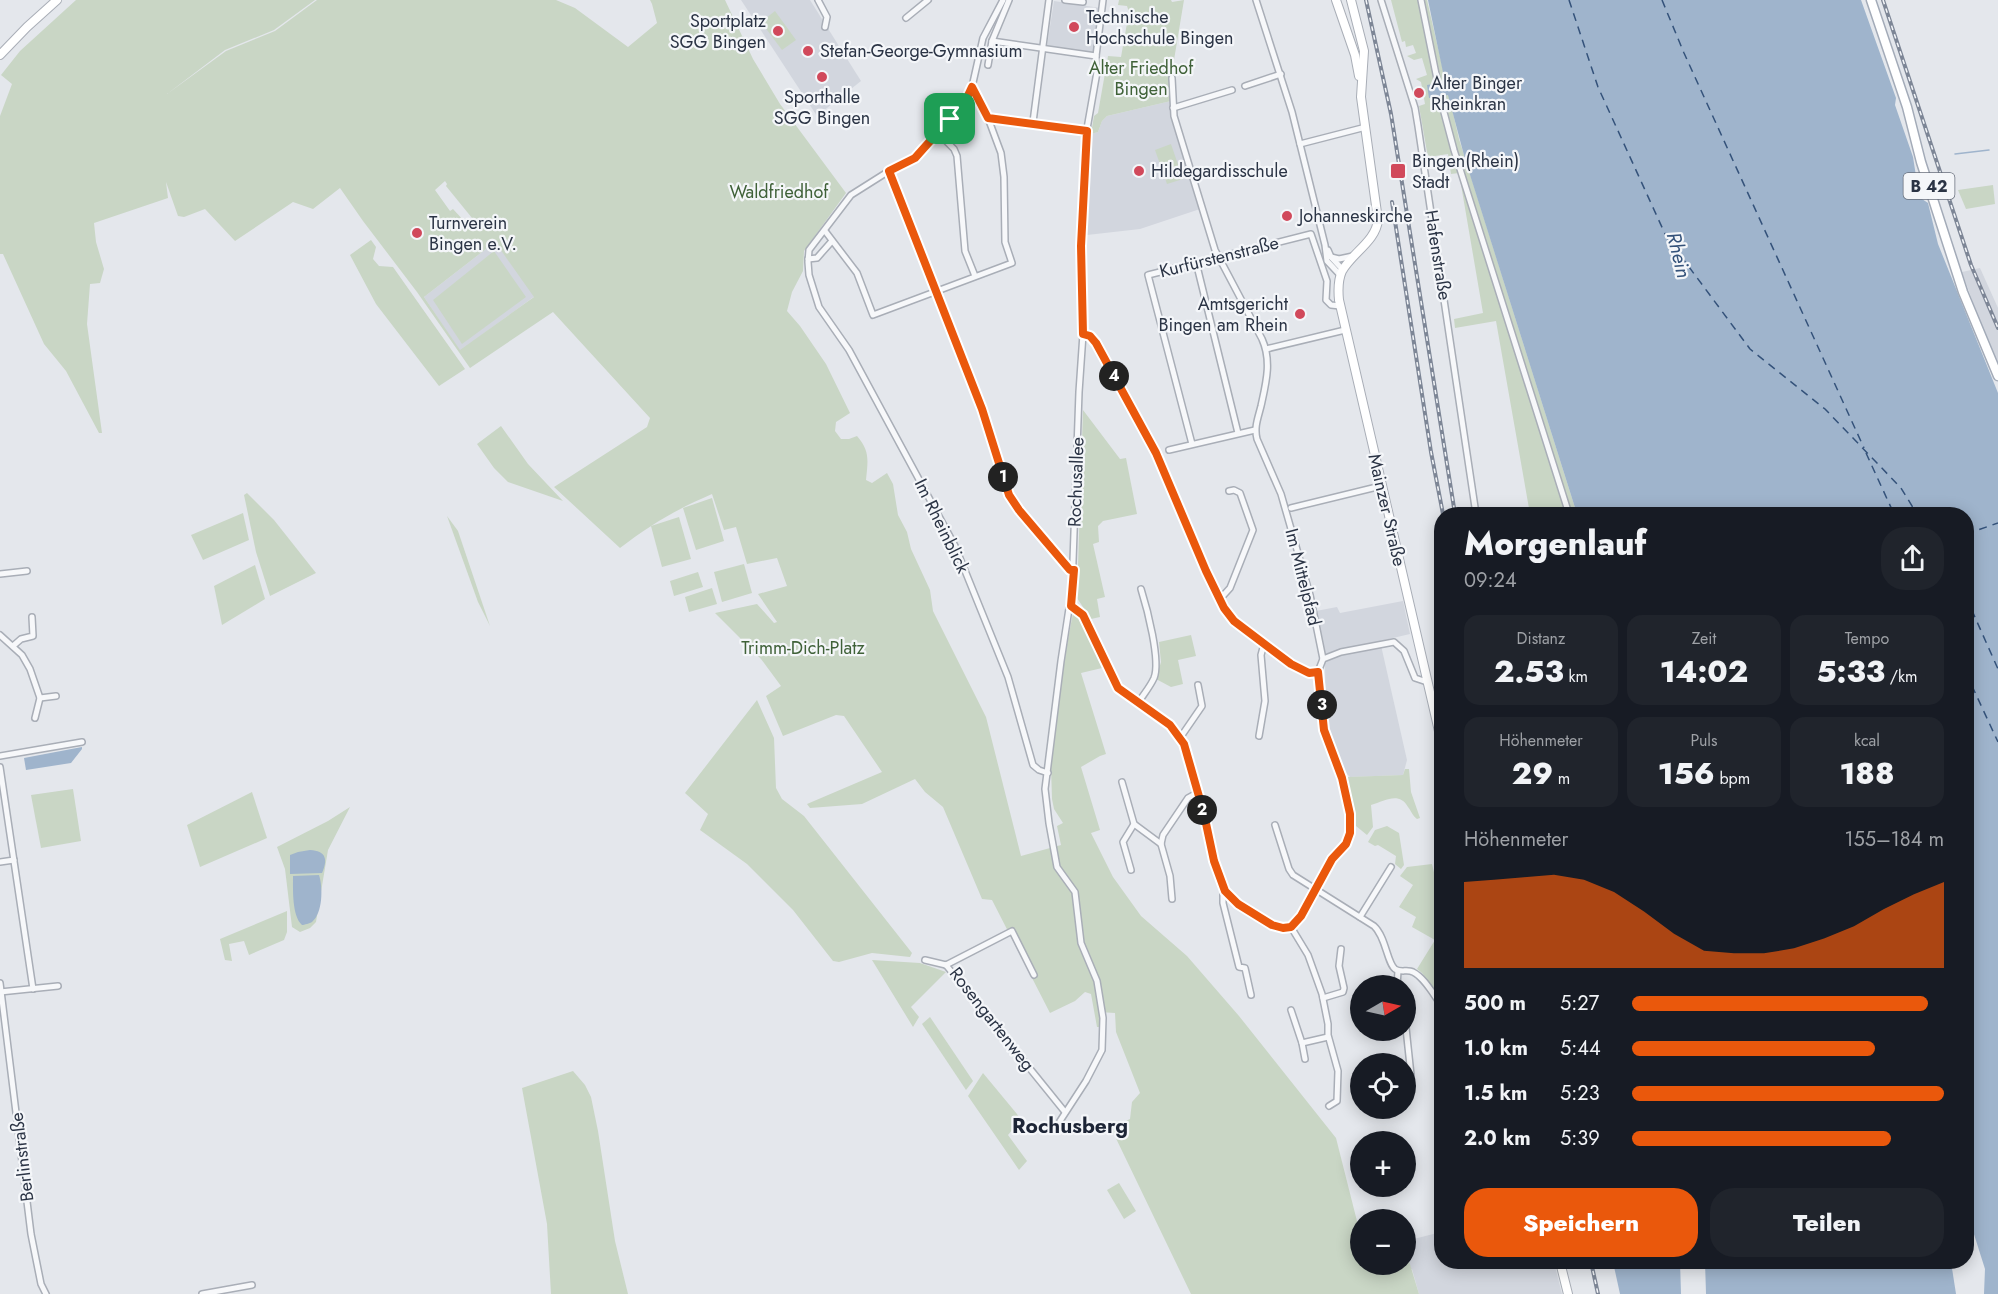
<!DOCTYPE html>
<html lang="de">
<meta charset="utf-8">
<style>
:root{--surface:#171b24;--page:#20242c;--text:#f1f3f6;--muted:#9ea1a6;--accent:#ea580c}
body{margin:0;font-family:Jost,sans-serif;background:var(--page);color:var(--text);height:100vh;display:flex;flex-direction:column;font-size:22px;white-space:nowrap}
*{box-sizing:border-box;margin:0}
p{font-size:20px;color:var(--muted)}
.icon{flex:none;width:33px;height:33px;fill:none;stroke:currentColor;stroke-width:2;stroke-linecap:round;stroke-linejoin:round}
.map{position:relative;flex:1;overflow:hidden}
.drawer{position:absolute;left:1434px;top:507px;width:540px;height:762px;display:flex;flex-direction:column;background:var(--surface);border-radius:24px;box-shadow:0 3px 15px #0003}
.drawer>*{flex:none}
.needle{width:39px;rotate:81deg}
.buttons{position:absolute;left:1350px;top:975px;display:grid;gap:12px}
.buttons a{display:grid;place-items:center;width:66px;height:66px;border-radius:50%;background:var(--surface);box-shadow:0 3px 15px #0003;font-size:30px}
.pin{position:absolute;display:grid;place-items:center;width:51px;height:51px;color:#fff;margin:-26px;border-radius:12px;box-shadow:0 3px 9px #0006}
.km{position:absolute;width:30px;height:30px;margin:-15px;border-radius:50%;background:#222;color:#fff;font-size:16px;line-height:30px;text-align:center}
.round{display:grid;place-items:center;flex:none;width:63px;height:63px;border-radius:24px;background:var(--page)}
.overview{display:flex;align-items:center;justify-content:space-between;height:102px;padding:0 30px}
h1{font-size:33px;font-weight:800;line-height:45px}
.metrics{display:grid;grid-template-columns:repeat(3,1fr);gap:9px;height:102px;padding:6px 30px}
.metrics div{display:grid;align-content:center;border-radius:15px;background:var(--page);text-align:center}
.metrics b{font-size:30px;font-weight:800}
.metrics small{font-size:16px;font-weight:400}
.metrics p{font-size:16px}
.chart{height:168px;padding:12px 30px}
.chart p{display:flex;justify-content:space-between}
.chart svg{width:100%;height:108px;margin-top:6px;fill:var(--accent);opacity:.7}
.cta{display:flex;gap:12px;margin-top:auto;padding:12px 30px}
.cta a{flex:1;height:69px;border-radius:24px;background:var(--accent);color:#fff;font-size:24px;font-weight:800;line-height:69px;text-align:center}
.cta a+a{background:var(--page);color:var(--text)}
ul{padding:0 30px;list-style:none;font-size:20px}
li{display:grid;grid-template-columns:96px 72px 1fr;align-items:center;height:45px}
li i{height:15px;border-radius:8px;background:var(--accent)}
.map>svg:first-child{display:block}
.built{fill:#d2d6de}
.green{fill:#c9d6c5;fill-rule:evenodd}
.water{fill:#9fb4cc}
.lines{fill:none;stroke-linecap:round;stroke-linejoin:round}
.stream{stroke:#9fb4cc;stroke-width:1.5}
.ferry{stroke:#34527a;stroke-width:1.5;stroke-dasharray:8 6;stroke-linecap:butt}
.street-casing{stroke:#a9aeb7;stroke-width:8}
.secondary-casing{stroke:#a9aeb7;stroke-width:10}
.primary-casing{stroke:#a3abb8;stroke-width:11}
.street{stroke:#f7f8fa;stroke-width:5}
.secondary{stroke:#fff;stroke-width:8}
.primary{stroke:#fff;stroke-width:8}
.rail-casing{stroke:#7d8696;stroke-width:4}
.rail{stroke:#f4f6f9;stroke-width:1.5;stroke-dasharray:4.5;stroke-linecap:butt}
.route-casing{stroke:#fff;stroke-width:12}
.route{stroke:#ea580c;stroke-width:8}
.poi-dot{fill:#d1495b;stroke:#f4f6f9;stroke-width:2}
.labels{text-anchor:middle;stroke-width:4.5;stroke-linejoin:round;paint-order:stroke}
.shield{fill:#f4f6f9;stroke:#676e7b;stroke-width:1.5}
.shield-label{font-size:16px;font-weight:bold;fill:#2b3445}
.poi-label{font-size:18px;fill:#2b3445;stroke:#f4f6f9;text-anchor:start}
.park-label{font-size:18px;fill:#3f6138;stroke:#f4f6f9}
.street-label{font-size:18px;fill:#2b3445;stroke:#f4f6f9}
.water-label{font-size:20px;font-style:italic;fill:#34527a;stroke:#f4f6f9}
.quarter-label{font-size:21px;font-weight:bold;fill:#1d2536;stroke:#f4f6f9}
</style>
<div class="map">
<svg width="1998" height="1294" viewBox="0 0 1998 1294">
<rect width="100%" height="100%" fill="#e4e7ec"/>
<g class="built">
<polygon points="741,0 810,0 861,81 817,116"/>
<polygon points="1054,1 1100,8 1094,53 1047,46"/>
<polygon points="1171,101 1171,119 1200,209 1140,229 1087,235 1091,134 1098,132 1102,121 1107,116"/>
<polygon points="495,242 535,296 460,351 424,297"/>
<polygon points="1980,268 1998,308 1998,371 1962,272"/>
<polygon points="1403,601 1410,634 1380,641 1407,760 1403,775 1350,777 1342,769 1326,731 1325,663 1316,611 1337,607 1340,613"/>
<polygon points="1441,1232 1442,1262 1554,1262 1562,1294 1419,1294 1412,1269 1410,1269 1406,1241"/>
</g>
<g class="green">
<path d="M76,0H315L274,30L225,50L167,94L226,51L275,31L317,0H556L575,8L628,47L657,23L652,4L650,0H725L753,59L780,104L846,193L804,251L803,271L792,292L787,311L800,326L826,364L850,413L836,422L835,431L841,439H849L857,436C870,451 868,460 866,480L872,483L887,473L893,484L898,515L907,532L911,549L930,590L933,611L986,717L1021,856L1061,845L1057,826L1063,823L1054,809L1052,799L1051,767L1064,660L1073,613L1082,621L1102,668L1081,673L1106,754L1100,756L1081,767L1100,830L1091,833L1113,877L1141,916L1187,956L1239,1016L1336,1138L1360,1233V1264H1406V1251L1419,1294H1191L1111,1128L1130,1119L1132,1102L1140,1093L1116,1032L1115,1013L1099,1012L1100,1027H1097L1091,994L1085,992L1075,1001L1050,1013L992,900L982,899L943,807L925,792L915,779L862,804L810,808L807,804L882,772L844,716L836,715L783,736L766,696L781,686L761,659L715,613L757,604L774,623L777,622L758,594L787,586L777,558L747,564L736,527L724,530L712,494C677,509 650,525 620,548L554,487L647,427L650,418L553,312L470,368L417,292L363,221L340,188L313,209L293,202L235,241L205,209L184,217L178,216L166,182L168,198L94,223L96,242L104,269L100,283L90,284L87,324L102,433H99L66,371L44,344L3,254H0V116L12,84L1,75L20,51ZM445,181L447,184L446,186L472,218L466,223L453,209L450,211L435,190ZM495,242L534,297L460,350L424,297Z"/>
<polygon points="1119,0 1171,0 1172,2 1184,0 1171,78 1171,101 1107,116 1102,121 1098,132 1091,134 1094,116 1098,113 1108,56 1121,57 1129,12 1127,6 1118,5"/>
<polygon points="1391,0 1427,0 1459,139 1577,514 1530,514 1496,321 1455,328 1454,319 1483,313 1459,173 1451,174 1448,154 1429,157 1427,152 1419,106 1425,104 1421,82 1416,79 1427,75 1422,58 1414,60 1407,56 1416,53 1413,45 1406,47 1405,41 1402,42"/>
<polygon points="775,11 796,40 782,50 761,22"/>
<polygon points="1171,144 1183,179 1167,184 1155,150"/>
<polygon points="1993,185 1995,204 1966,209 1958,190"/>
<polygon points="371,240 376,247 373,259 379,266 393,267 465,369 439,386 376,304 350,255"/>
<polygon points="494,251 526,297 462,344 433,300"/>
<polygon points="1083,410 1120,459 1126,458 1137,514 1103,521 1098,526 1099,542 1093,544 1105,597 1097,599 1100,617 1091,619 1077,598"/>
<polygon points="501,426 528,464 563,501 508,482 494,468 477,444"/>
<polygon points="247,493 274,520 316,573 270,596 256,552 244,495"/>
<polygon points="712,498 724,541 696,550 683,508"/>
<polygon points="243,513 249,540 203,560 191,535"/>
<polygon points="447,516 458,531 490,626 478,602"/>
<polygon points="679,517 691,559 662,567 651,526"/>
<polygon points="744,564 752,593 722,602 714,572"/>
<polygon points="255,565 265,599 222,625 214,586"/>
<polygon points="698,572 703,587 674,596 670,581"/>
<polygon points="712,588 717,604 689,612 685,597"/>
<polygon points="1191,635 1196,656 1178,660 1183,684 1171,687 1156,679 1161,662 1159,642"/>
<polygon points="757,700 774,738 776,788 782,799 804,816 912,953 910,957 872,953 839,962 833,961 793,910 747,864 700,830 708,814 685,793"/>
<path d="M1405,769H1409L1411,792L1420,818L1417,819C1412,815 1412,812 1408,807C1399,791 1385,801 1371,805L1373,827L1367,835L1356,826V815L1347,777L1403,775Z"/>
<polygon points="73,789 81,841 41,848 31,795"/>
<polygon points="252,792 267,838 200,867 187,825"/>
<polygon points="350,807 328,850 316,922 310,928 300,932 292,927 285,869 277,847 328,821"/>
<polygon points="1387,826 1399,833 1404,865 1401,869 1395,864 1396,856 1378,845 1375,846 1368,842 1375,830"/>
<polygon points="1432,864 1441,901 1441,999 1422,973 1417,969 1435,940 1412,927 1416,917 1399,907 1413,885 1400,876 1407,867"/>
<polygon points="287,911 287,932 284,940 249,955 244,941 229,944 232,961 225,960 220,939"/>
<polygon points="872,960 920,963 946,972 911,1007 919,1017 913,1027"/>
<polygon points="930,1017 973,1081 966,1090 922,1024"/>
<polygon points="573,1071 585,1085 591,1097 598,1131 615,1241 628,1294 551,1294 547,1224 522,1088"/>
<polygon points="983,1073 1021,1119 1008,1135 1027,1161 1019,1170 968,1096"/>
<polygon points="1119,1183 1136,1211 1124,1219 1107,1190"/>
</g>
<g class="water">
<polygon points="1428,0 1861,0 1896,98 1895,105 1913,157 1916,176 1921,185 1922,199 1928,203 1938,244 1998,393 1998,1294 1984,1294 1985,1269 1966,1209 1966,514 1577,514 1465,159 1448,95 1429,98 1427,85 1445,82"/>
<polygon points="82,747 82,749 71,763 26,770 24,758"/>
<path d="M310,850C326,851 328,859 322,873L290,874V855L298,852Z"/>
<path d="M319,875C323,887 323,913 312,922C310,923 304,925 302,925C292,916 293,890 293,876Z"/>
<polygon points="1613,1262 1680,1262 1681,1294 1620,1294"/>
<polygon points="1705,1262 1951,1262 1956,1294 1706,1294"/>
</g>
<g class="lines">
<polyline class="stream" points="1955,154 1989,150"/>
<g class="ferry">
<polyline points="1569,0 1598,87 1666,236 1750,349 1825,409 1901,488 1917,514"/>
<polyline points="1662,0 1684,53 1864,448"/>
<polyline points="1866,453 1894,514"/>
<polyline points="1966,534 1998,523"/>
<polyline points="1966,597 1998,669"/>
<polyline points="1966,673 1998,742"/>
</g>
<defs>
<g id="street">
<polyline points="818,0 827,17 825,27"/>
<polyline points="1003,0 983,38 972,87 965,102 915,158 889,171 851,195 809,250 808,262 809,275 819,307 849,350 955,546 1008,677 1033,765 1039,770 1048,773"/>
<polyline points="1065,0 1083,2"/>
<polyline points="1256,0 1292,112 1325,245 1327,261 1341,276"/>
<polyline points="1381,0 1415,108 1418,126 1476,514"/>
<polyline points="1421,0 1437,79"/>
<polyline points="906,18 928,0"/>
<polyline points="992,41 1096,56"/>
<polyline points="988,65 992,41 1009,0"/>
<polyline points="1245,86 1281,74"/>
<polyline points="1441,101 1454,150 1569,514"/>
<polyline points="1173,108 1232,90"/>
<polyline points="988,118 1087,131"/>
<polyline points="1033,122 1049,0"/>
<polyline points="938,133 954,149 957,156 965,251 975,276"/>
<polyline points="1300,144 1366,127"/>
<polyline points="889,171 982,409 1009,495 1019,510 1070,570 1074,570"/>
<polyline points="825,231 857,273 873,315 1012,263 1005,242 1004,177 1001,153 988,118 972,87"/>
<polyline points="1328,250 1331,257 1343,270"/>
<polyline points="1331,257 1339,259 1353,256"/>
<polyline points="808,259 817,258 832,241"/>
<polyline points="1196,262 1238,433"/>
<polyline points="1083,334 1090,336 1096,343 1156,453 1206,571 1224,608 1234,621 1291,664 1309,673 1318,672"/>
<polyline points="1266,349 1345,330"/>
<polyline points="1192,444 1148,275 1311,234 1327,281 1326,300 1331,305 1340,306"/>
<polyline points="1169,450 1255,430"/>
<polyline points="1291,508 1381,486"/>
<polyline points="0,574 27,571"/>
<polyline points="1220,599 1230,588 1253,530 1240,493 1234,490 1229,491"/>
<path d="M1071,606L1083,615L1118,688L1170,725L1180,738L1190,762L1218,876L1225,891L1238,904L1272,925L1283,928L1291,927L1301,916L1332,859L1346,844L1350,833V814L1342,779L1324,730L1318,672L1323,659L1310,595L1281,494L1257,439C1254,427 1258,418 1261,406C1266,383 1272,361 1262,339L1215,250L1174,116L1172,78"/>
<polyline points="0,635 22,655 30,669 40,698 35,718"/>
<polyline points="13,646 21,639 33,636 32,617"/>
<polyline points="1323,659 1341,652 1394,642 1404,651 1415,678 1427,682"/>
<polyline points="40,698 56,696"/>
<path d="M1138,703C1143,695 1150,687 1154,678C1161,661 1147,608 1141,589"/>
<polyline points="1259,736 1265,701 1261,655 1264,644"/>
<polyline points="1180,738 1202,706 1198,685"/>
<polyline points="0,756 82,742"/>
<polyline points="0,767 33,989"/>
<polyline points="1122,782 1134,824 1161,844"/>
<path d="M1275,825L1289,869L1293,875L1374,926C1386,937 1387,963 1395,969C1400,973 1408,969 1413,972C1425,978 1434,996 1442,1006"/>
<polyline points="0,862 14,860"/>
<polyline points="1131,870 1123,842 1134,824"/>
<polyline points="1225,891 1223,895 1223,903 1239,967 1245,968 1251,995"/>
<polyline points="1172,899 1170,876 1161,844 1163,835 1188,798 1197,793"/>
<polyline points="1360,917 1391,867"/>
<polyline points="1291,927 1308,955 1322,994 1328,1024 1328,1035 1338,1071 1337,1101 1329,1106"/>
<polyline points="925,960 946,965"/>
<polyline points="946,965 1065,1112"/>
<polyline points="946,965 1012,931 1034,975"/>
<polyline points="0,983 31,1234 41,1284 46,1294"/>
<polyline points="1397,986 1398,971"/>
<polyline points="0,992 58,986"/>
<polyline points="1323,998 1343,992 1344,988 1339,966 1341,949"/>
<polyline points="1291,1010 1302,1043 1328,1037"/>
<polyline points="1406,1028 1411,1075 1409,1088"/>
<polyline points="1302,1043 1305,1059"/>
<polyline points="1440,1096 1442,1094"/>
<polyline points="1060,1121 1086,1081 1102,1050 1103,1018 1097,981 1081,943 1075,892 1057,867 1049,823 1045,789 1061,661 1072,589 1079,392 1083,334 1081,246 1085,140 1097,72 1096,56 1103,0"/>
<polyline points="202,1294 252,1285"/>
</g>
<g id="secondary">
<polyline points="1336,0 1355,55 1359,76"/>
<path d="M1351,0L1364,51L1361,97L1378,220C1376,241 1352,253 1342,271C1338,280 1338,290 1339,300L1442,744"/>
<polyline points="0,55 27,27 57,0"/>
<polyline points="1560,1262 1568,1294"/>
</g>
<polyline id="primary" points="1871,0 1907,107 1921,162 1963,292 1998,376"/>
</defs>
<use href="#street" class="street-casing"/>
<use href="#secondary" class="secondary-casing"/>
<use href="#primary" class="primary-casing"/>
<use href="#street" class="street"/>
<use href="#secondary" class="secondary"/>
<use href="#primary" class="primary"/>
<defs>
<g id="rail">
<polyline points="1366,0 1391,114 1455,514"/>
<polyline points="1883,0 1971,265 1998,328"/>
<polyline points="1392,202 1431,452 1443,514"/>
<polyline points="1591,1262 1598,1294"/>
</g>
</defs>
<use href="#rail" class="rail-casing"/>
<use href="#rail" class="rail"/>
</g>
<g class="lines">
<defs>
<polygon id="route" points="972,87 988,118 1087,131 1081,246 1083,334 1090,336 1096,343 1156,453 1206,571 1224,608 1234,621 1291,664 1309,673 1318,672 1324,730 1342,778 1350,814 1350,833 1346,844 1332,859 1301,916 1291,927 1283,928 1272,925 1238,904 1225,891 1214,861 1204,814 1184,744 1170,725 1118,688 1083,615 1071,606 1074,570 1070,570 1019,510 1009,495 982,409 889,171 915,158 965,102"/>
</defs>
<use href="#route" class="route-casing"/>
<use href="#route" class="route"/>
</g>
<g class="poi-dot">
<circle cx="1074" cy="27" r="6"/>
<circle cx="778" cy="31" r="6"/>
<circle cx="808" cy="51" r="6"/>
<circle cx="822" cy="77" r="6"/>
<circle cx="1419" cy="93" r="6"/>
<circle cx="1139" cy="171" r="6"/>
<rect x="1390" y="163" width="16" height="16" rx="3"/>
<circle cx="1287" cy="216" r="6"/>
<circle cx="417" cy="233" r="6"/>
<circle cx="1300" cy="314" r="6"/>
</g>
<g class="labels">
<rect class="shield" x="1903.5" y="173" width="51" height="26" rx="4.5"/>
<g class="shield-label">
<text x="1929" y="192">B 42</text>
</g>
<g class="poi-label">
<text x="1086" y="23">Technische<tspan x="1086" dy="21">Hochschule Bingen</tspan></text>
<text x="766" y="27" text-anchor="end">Sportplatz<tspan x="766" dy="21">SGG Bingen</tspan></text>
<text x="820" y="57">Stefan-George-Gymnasium</text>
<text x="1431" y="89">Alter Binger<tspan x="1431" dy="21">Rheinkran</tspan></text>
<text x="822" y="103" text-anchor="middle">Sporthalle<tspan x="822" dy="21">SGG Bingen</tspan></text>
<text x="1412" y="167">Bingen(Rhein)<tspan x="1412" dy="21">Stadt</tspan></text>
<text x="1151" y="177">Hildegardisschule</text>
<text x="1299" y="222">Johanneskirche</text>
<text x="429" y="229">Turnverein<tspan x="429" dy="21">Bingen e.V.</tspan></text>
<text x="1288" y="310" text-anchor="end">Amtsgericht<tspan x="1288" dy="21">Bingen am Rhein</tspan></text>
</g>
<g class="park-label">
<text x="1141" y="74">Alter Friedhof<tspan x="1141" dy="21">Bingen</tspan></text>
<text x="779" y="198">Waldfriedhof</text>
<text x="803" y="654">Trimm-Dich-Platz</text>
</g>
<g class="street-label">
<text transform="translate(1438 255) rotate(81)" y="6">Hafenstraße</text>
<text transform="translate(1219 257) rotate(-14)" y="6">Kurfürstenstraße</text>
<text transform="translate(1076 482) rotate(-88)" y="6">Rochusallee</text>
<text transform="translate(1387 510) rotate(77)" y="6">Mainzer Straße</text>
<text transform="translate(942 526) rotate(64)" y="6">Im Rheinblick</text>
<text transform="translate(1303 577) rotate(76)" y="6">Im Mittelpfad</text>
<text transform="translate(992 1019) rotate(52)" y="6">Rosengartenweg</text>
<text transform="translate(22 1157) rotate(-97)" y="6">Berlinstraße</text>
</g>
<g class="water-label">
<text transform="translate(1679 255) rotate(76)" y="7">Rhein</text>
</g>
<g class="quarter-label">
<text x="1070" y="1133">Rochusberg</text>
</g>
</g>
</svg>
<div class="buttons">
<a><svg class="needle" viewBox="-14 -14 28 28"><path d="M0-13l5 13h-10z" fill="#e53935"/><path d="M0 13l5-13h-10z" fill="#9ea1a6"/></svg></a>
<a><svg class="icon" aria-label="locate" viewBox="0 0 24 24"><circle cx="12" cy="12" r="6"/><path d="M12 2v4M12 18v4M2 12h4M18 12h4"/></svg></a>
<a>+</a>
<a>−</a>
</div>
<div class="pin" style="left:950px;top:119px;background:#1e9e55"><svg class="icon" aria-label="arrive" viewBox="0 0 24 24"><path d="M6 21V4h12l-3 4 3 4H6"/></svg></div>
<b class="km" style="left:1003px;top:477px">1</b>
<b class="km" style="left:1202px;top:810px">2</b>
<b class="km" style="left:1322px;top:705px">3</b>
<b class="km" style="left:1114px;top:376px">4</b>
<section class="drawer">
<div class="overview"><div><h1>Morgenlauf</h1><p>09:24</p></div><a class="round"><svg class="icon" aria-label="share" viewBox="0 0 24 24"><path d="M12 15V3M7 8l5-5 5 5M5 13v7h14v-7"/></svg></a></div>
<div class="metrics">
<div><p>Distanz</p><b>2.53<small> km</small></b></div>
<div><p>Zeit</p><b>14:02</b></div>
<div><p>Tempo</p><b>5:33<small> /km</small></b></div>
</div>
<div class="metrics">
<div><p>Höhenmeter</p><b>29<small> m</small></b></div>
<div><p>Puls</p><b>156<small> bpm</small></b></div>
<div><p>kcal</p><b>188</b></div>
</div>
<div class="chart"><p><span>Höhenmeter</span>155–184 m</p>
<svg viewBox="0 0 160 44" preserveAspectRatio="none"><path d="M0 44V9L10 8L20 7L30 6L40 8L50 13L60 21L70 30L80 37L90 38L100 38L110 36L120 32L130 27L140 20L150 14L160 9V44z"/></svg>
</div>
<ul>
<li><b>500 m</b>5:27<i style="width:95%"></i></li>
<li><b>1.0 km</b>5:44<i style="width:78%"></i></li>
<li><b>1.5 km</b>5:23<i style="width:100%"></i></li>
<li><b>2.0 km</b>5:39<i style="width:83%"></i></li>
</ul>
<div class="cta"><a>Speichern</a><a>Teilen</a></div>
</section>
</div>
